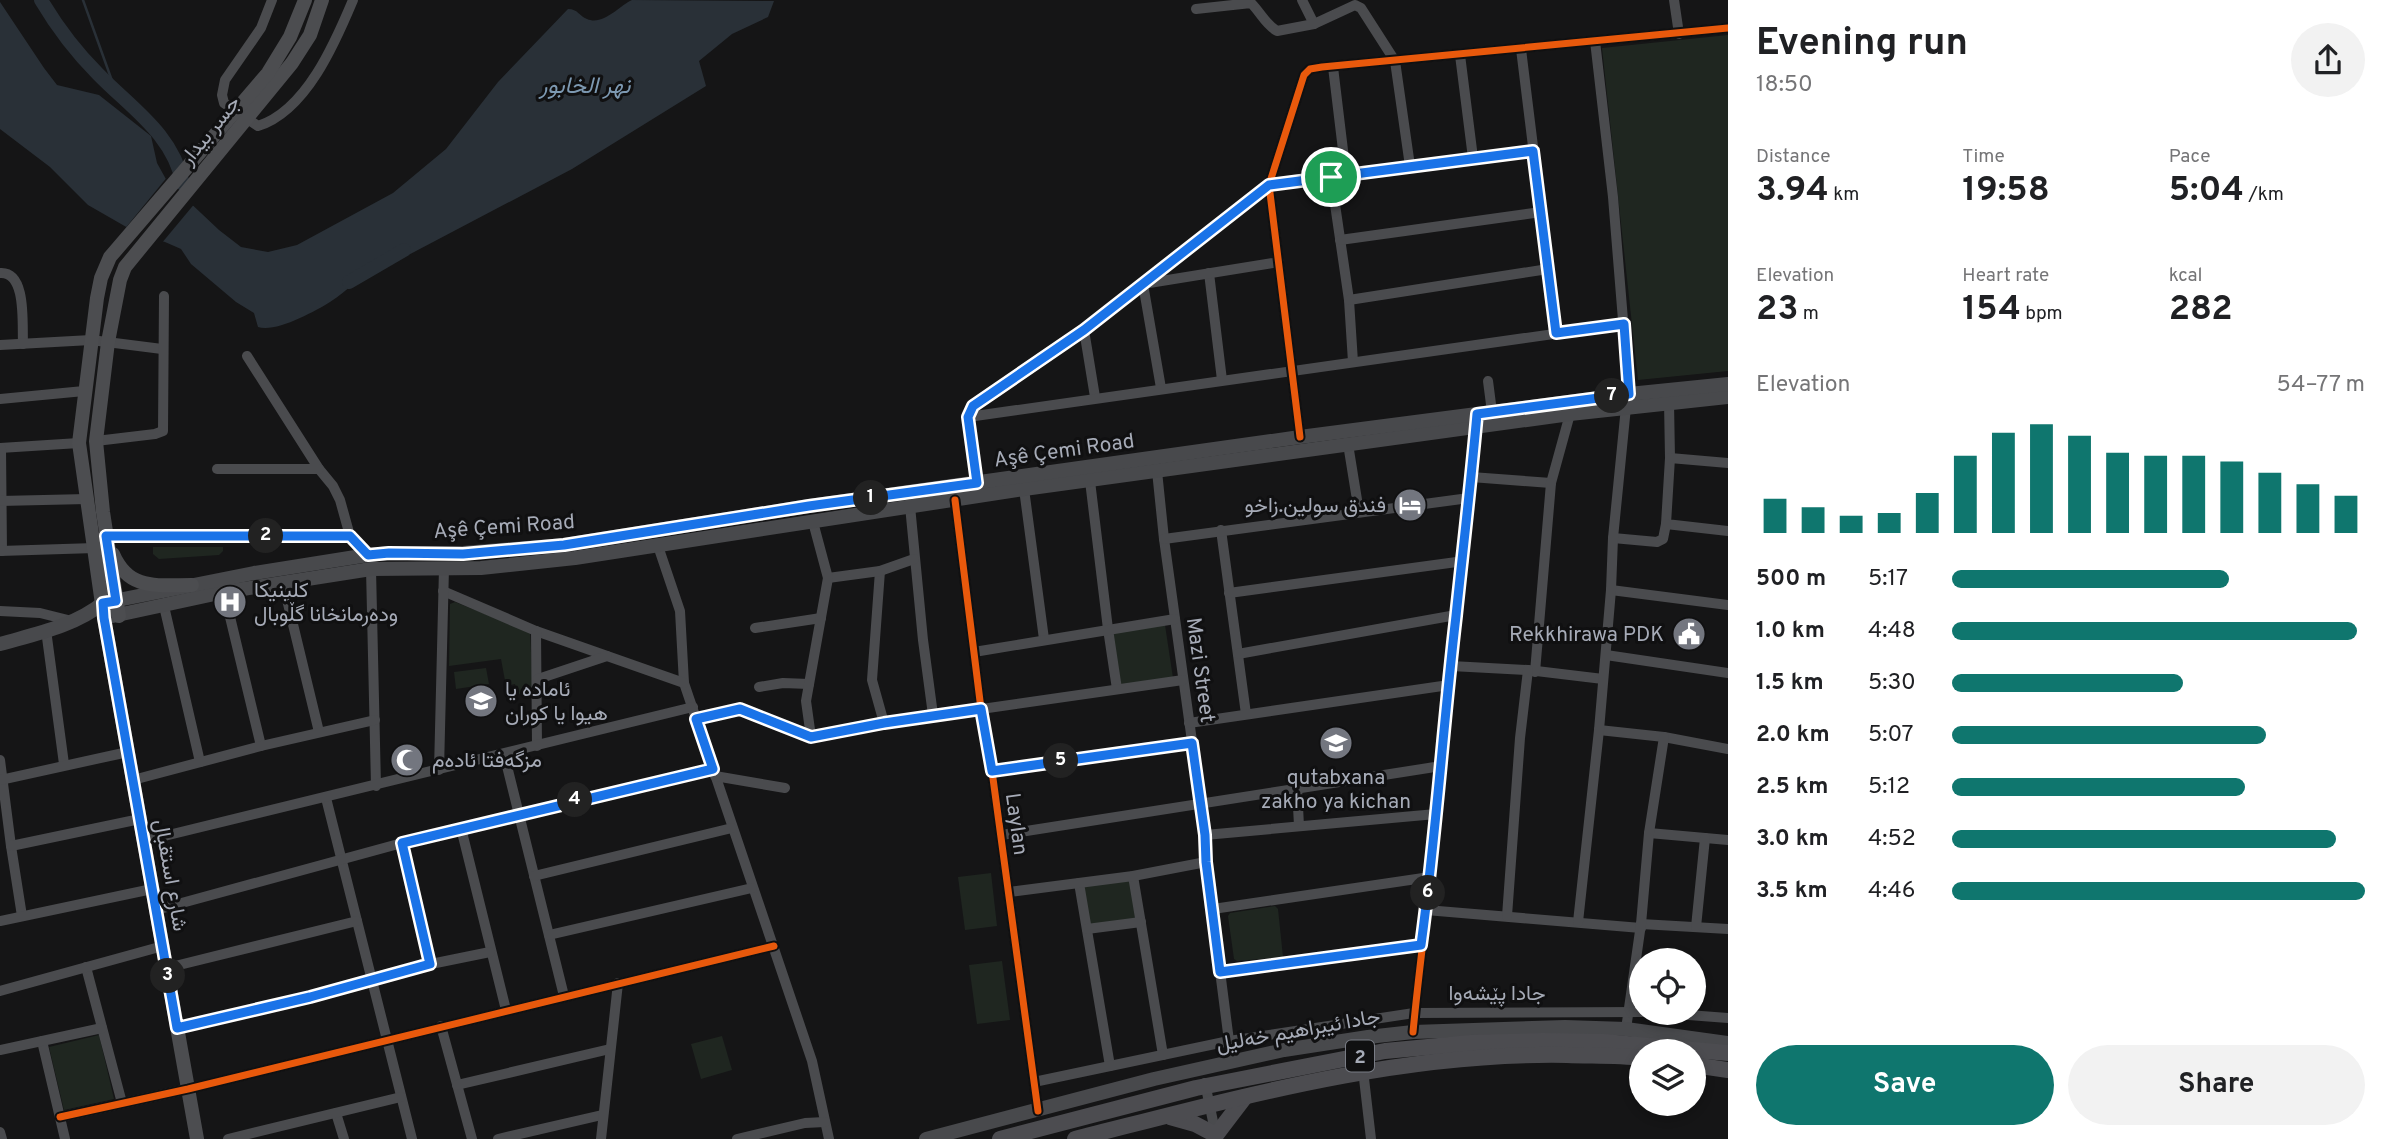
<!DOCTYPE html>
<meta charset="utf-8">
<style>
:root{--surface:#fff;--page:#f2f2f2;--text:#202124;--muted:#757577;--accent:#0f766e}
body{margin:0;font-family:Overpass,Vazirmatn,sans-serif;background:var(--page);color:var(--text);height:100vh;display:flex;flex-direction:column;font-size:26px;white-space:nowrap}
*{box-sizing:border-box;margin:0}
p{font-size:23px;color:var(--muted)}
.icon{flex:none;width:38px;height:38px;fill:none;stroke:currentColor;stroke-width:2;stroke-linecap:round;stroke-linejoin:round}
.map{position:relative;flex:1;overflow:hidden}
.panel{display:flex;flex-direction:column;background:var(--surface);width:665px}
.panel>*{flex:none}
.buttons{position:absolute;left:1629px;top:948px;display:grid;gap:14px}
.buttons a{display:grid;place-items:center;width:77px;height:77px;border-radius:50%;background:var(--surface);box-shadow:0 4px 10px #0003;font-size:35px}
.pin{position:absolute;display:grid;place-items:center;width:60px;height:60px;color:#fff;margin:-30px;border:4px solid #fff;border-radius:50%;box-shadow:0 2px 7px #0007}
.km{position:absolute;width:35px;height:35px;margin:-18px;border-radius:50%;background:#222;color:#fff;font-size:19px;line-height:35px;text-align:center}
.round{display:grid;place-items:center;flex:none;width:74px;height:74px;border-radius:37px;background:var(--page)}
.headline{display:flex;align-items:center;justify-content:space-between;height:119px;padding:0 28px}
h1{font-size:38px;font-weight:700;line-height:52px}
.figures{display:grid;grid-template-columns:repeat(3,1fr);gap:10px;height:119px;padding:7px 28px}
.figures div{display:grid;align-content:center}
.figures b{font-size:35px;font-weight:700}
.figures small{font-size:19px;font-weight:400}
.figures p{font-size:19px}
.chart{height:196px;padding:14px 28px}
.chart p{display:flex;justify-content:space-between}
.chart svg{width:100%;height:126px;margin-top:7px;stroke:var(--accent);stroke-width:6}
.button{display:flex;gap:14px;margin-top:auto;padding:14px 28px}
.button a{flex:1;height:80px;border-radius:42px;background:var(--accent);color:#fff;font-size:28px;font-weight:700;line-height:80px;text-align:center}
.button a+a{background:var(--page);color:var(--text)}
ul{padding:0 28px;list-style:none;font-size:23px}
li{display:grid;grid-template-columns:112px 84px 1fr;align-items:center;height:52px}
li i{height:18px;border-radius:9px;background:var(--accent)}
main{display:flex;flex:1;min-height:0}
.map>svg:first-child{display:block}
.green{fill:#1f2620}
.water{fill:#293037}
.pier{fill:#151516}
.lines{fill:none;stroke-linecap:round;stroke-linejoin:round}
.stream{stroke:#293037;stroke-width:2.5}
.river{stroke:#293037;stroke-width:14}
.minor{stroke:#4a4b4e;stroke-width:10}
.secondary{stroke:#48494c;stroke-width:14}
.primary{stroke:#4c4d50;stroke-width:14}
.trunk{stroke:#4c4c50;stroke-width:16}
.cycleway-casing{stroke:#101011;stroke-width:11}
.cycleway{stroke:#e8590c;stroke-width:7}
.route-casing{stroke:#fff;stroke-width:14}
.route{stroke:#1a73e8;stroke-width:9}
.labels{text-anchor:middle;stroke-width:6;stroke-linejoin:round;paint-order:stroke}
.shield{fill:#101011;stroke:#797c85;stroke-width:2}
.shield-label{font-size:19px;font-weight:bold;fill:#a6abb7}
.street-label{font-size:21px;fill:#a6abb7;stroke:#101011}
.poi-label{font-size:21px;fill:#a6abb7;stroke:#101011;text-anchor:start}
.water-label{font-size:23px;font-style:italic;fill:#7d99b2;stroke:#101011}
</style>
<main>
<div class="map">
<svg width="1728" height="1139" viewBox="0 0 1728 1139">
<rect width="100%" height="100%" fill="#151516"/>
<g class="green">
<polygon points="1728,35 1728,371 1638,380 1602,48"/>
<polygon points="153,547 223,547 223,551 219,555 159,559 153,554"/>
<polygon points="455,602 530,632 533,693 517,694 515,684 506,686 501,659 449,666 450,604"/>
<polygon points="1165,625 1173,678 1119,685 1112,632"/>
<polygon points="486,668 489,684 456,689 454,672"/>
<polygon points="991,873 997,926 965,930 958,877"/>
<polygon points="1130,880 1137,920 1089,926 1084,886"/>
<polygon points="1275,906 1278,909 1283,957 1237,961 1234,959 1228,916 1230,913"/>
<polygon points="1002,961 1010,1020 977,1024 969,965"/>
<polygon points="99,1035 114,1099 64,1110 49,1047"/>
<polygon points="722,1036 732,1070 701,1079 691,1044"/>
</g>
<path class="water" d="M632,0L774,1L768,17L732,34L699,61L706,86L572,169L397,261L380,258C364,273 348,291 330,302C314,312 275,333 258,327L254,313L236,302L191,264L181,249L165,242L142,236L88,205L50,167L0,129V2L44,68L57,85L99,95L151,136L157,163L167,181L219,230L241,247L268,252L297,245L393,193L446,149L498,82L568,9C578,9 579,16 587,19C603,26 619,6 632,0Z"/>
<polygon class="pier" points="168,176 196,202 161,244 140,240 123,231"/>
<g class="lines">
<polyline class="stream" points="83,0 116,92"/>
<g class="river">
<path d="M41,0C57,27 76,52 98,74C131,108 173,134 183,184"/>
<polyline points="349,282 404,250"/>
</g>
<g class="minor">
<path d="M272,0L261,28L225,80L222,95L224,103L258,126C306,111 335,43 353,0"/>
<polyline points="1302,0 1314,24"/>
<polyline points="1674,0 1679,34"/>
<path d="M1196,9L1251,3C1261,13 1265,24 1277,31L1314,24L1355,5L1361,8L1395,61L1410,166"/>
<polyline points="1595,41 1613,197 1629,394"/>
<polyline points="1521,49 1556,333"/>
<polyline points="1460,55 1473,158"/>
<polyline points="1333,67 1346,175"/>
<polyline points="1331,177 1349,300 1353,362"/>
<polyline points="1340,240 1541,212"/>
<path d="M0,273C27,271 22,324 23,344"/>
<polyline points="1209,273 1222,380"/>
<polyline points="1349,300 1548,269"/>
<polyline points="1084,330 1095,397"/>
<polyline points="0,345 91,340 162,349"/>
<polyline points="247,356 319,469 333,486 340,500 350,536 368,555"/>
<polyline points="1488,381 1492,412"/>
<polyline points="1161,388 1143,284 1279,262"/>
<polyline points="0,399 84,391"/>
<polyline points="1669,402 1670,458"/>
<polyline points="968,417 1624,324"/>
<polyline points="1300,437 1269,185 1304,75 1310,69 1322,67 1728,28"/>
<polyline points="96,441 155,434 163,431 164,296"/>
<polyline points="1348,444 1359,512"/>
<polyline points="0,448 79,443"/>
<polyline points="1,448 2,551"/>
<polyline points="1728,463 1670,458 1666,524 1728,531"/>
<polyline points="217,469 319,469"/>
<polyline points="1157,471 1164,539 1205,835 1206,862 1229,1041"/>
<polyline points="1471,477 1551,483 1570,414"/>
<polyline points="1090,481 1108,629 1117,689"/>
<polyline points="977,483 968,417 973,406 1084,330 1269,185 1533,151"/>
<polyline points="1024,489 1044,639"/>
<polyline points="955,500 981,709 992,771 1038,1111"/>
<polyline points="0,501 87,499"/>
<polyline points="910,506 923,640 933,715"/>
<polyline points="1221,530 1246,714"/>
<polyline points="106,536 350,536"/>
<polyline points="1613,538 1657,542 1663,539 1666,524"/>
<polyline points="1164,539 1469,498"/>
<polyline points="658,546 680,611 684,683 812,1061 829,1139"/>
<polyline points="0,551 95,548"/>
<polyline points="371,569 376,786"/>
<polyline points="880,571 872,680 884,723"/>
<polyline points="828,578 880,571 914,559"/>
<polyline points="283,583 319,732"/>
<polyline points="1611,590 1728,605"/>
<polyline points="443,591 536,631 684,683"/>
<polyline points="224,592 261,746"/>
<polyline points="1229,593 1464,561"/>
<polyline points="164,606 200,762"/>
<polyline points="0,611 40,613 72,621"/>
<polyline points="755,628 821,618"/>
<polyline points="46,630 64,764"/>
<polyline points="536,631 537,746"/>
<polyline points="974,652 1175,619"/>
<polyline points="1238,654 1456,615"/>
<polyline points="1606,655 1728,673"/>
<polyline points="1451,666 1528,670 1603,679"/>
<polyline points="1535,672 1551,483"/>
<polyline points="538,679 607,656"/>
<polyline points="759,687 783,683 809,684"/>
<polyline points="697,719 740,709 811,737 884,723 1183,680"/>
<polyline points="1189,723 1449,685 1450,678"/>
<polyline points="1599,730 1664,737 1728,749"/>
<polyline points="811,737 806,701 828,578 813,522"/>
<polyline points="504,754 564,996"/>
<polyline points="0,760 11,846 22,916"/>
<polyline points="439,770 444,568"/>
<polyline points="992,771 1192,743"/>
<polyline points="715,776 785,788"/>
<polyline points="0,780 128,752"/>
<polyline points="133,780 261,746 375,720"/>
<polyline points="1297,787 1299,826"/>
<polyline points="326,798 412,1139"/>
<polyline points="461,828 506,1010"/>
<polyline points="1649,833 1728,840"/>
<polyline points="1001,835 1441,766"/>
<polyline points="1205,835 1436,814"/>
<polyline points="144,841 693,707"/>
<polyline points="402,843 431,964"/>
<polyline points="11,846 140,819"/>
<polyline points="534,876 732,828"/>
<polyline points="1133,876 1163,1055"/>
<polyline points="1079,883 1110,1066"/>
<polyline points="1009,892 1133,876 1206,862"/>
<polyline points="1213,909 1430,877"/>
<polyline points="156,910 402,843 713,769"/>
<polyline points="1426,910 1641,928"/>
<polyline points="1507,916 1520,738 1528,670"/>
<polyline points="0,921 152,889"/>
<polyline points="1578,922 1599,730 1611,590 1613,538 1626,407"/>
<polyline points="1641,924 1728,929"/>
<polyline points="1696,927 1705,838"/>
<polyline points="1087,929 1141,922"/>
<polyline points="549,935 752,888"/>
<polyline points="86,967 122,1103"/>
<polyline points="167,968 357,921"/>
<polyline points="1220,972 1421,945"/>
<polyline points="0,991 163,946"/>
<polyline points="1662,1013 1728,1018"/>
<polyline points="441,1026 472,1139"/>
<polyline points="177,1028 310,997 431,964 490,952"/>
<polyline points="1626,1029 1641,924 1649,833 1664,737"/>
<path d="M1413,1032C1418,979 1425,926 1431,873C1446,723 1462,572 1476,422"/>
<polyline points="42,1041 65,1139"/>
<polyline points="0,1050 102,1028"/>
<polyline points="1363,1070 1371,1139"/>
<polyline points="1034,1082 1229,1041 1414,1013 1642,1012"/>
<polyline points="1205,1083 1216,1136"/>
<polyline points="457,1085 610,1049"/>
<polyline points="336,1113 344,1139"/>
<polyline points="60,1117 188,1089 774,946"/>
<polyline points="0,1132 2,1139"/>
<polyline points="228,1139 401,1097"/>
<polyline points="498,1139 602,1115"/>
<polyline points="601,1139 618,983"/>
<polyline points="737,1139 805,1123 825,1122"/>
</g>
<g class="secondary">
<polyline points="108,617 224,592 371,569 481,568 575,558 1024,489 1570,414 1728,397"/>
<path d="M0,644C35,634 75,626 103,603L254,573L368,555L389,553H463L564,545L809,506L1300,437L1629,394L1728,384"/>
<polyline points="926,1139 1154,1079 1284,1050 1368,1037 1413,1032 1565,1027 1626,1029 1728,1043"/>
</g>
<g class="primary">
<path d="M113,554C129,591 157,585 192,585"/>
<polyline points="119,616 103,512 96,441 108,342 120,280 125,267 292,63 310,35 322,0"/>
<polyline points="197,1139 104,618 79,443 97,298 101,278 110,257 268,73 290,37 305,0"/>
</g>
<g class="trunk">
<polyline points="1694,1065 1728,1070"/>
<polyline points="1170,1117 1195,1124 1216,1135 1245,1097"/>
<polyline points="1000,1139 1196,1088 1385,1051 1471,1043 1543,1041 1604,1042 1728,1053"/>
<path d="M1075,1139C1238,1098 1397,1052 1567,1055C1592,1056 1617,1055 1642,1058"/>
</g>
<defs>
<g id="cycleway">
<polyline points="1300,437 1269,185 1304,75 1310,69 1322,67 1728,28"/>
<polyline points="955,500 981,709 992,771 1038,1111"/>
<path d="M1413,1032C1418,979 1425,927 1431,874C1447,721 1463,568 1477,414"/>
<polyline points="60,1117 188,1089 774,946"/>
</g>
</defs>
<use href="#cycleway" class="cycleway-casing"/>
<use href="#cycleway" class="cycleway"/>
</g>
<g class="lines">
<defs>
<path id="route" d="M1533,151L1556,333L1624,324L1629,394L1477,414C1471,482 1463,549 1456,616C1443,726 1436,836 1421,945L1220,972L1206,862L1205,835L1192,743L992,771L981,709L884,723L811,737L740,709L696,719L713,769L402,843L430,964L310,997L177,1028L104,618L103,603L116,601L106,536H350L368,555L389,553L463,554L564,545L809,506L977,483L968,417L973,406L1084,330L1269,185Z"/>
</defs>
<use href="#route" class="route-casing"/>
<use href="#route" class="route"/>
</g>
<defs>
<symbol id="hotel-disc" viewBox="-11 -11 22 22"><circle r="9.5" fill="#73767f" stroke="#101011"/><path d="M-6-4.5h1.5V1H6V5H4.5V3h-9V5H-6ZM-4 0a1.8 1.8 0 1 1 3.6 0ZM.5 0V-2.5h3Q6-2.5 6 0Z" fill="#fff"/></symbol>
<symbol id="hospital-disc" viewBox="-11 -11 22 22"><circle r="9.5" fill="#73767f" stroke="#101011"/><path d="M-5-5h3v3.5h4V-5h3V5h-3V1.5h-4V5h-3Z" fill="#fff"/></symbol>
<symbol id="civic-disc" viewBox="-11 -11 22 22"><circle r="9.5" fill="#73767f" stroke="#101011"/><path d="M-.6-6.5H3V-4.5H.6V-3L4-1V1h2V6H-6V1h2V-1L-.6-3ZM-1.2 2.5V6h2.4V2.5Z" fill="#fff"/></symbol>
<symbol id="school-disc" viewBox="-11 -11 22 22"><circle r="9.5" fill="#73767f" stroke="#101011"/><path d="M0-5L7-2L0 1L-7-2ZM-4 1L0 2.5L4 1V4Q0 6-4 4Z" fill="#fff"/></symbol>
<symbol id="mosque-disc" viewBox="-11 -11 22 22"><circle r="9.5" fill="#73767f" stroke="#101011"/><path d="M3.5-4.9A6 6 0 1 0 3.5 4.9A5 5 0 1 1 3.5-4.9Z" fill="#fff"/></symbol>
</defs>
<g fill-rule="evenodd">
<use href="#hotel-disc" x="1391" y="486" width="38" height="38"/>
<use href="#hospital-disc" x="211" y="583" width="38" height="38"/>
<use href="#civic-disc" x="1670" y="615" width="38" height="38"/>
<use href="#school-disc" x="462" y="682" width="38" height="38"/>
<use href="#school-disc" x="1317" y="724" width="38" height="38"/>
<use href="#mosque-disc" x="388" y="741" width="38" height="38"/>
</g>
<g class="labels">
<rect class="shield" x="1346" y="1040.5" width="28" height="31" rx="5"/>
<g class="shield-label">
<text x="1360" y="1063">2</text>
</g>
<g class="street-label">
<text transform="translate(210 130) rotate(-51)" y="7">جسر بيدار</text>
<text transform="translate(1064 450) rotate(-8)" y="7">Aşê Çemi Road</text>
<text transform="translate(504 526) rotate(-4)" y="7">Aşê Çemi Road</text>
<text transform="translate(1201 670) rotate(82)" y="7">Mazi Street</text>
<text transform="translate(1017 824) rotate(82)" y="7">Laylan</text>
<text transform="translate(171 875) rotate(80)" y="7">شارع استقبال</text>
<text x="1497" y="1000">جادا پێشەوا</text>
<text transform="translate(1298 1030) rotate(-10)" y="7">جادا ئیبراهیم خەلیل</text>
</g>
<g class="poi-label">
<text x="1386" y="512" text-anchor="end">فندق سولين.زاخو</text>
<text x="254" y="597">کلینیکا<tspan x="254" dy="24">ودەرمانخانا گڵوبال</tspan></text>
<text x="1664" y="641" text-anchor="end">Rekkhirawa PDK</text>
<text x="505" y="696">ئاماده یا<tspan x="505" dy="24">هیوا یا کوران</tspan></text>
<text x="432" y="767">مزگەفتا ئادەم</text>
<text x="1336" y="784" text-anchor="middle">qutabxana<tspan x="1336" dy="24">zakho ya kichan</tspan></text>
</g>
<g class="water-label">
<text x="585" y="93">نهر الخابور</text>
</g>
</g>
</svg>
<div class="buttons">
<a><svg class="icon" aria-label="locate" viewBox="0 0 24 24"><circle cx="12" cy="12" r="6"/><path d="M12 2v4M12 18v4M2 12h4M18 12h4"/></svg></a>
<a><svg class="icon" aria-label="layers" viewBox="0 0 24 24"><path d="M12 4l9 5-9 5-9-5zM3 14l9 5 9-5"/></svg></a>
</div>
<div class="pin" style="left:1331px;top:177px;background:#1e9e55"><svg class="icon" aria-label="arrive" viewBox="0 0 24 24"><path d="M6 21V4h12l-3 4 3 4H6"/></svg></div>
<b class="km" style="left:871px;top:498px">1</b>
<b class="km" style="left:266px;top:536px">2</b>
<b class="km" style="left:168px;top:976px">3</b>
<b class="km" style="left:575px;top:800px">4</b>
<b class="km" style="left:1061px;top:761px">5</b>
<b class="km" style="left:1428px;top:893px">6</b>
<b class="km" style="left:1612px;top:396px">7</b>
</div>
<section class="panel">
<div class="headline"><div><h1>Evening run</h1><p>18:50</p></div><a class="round"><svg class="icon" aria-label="share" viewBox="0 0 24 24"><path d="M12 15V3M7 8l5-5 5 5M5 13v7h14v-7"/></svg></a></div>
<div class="figures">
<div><p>Distance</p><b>3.94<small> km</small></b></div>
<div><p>Time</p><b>19:58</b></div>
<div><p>Pace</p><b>5:04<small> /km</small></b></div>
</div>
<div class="figures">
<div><p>Elevation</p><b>23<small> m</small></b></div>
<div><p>Heart rate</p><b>154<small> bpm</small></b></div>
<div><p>kcal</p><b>282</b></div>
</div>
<div class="chart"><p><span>Elevation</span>54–77 m</p>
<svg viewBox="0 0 160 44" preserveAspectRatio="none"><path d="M5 44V32M15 44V35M25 44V38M35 44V37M45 44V30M55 44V17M65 44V9M75 44V6M85 44V10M95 44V16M105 44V17M115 44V17M125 44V19M135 44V23M145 44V27M155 44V31"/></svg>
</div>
<ul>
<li><b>500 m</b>5:17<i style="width:67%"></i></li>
<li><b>1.0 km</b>4:48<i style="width:98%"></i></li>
<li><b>1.5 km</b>5:30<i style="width:56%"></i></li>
<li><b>2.0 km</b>5:07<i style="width:76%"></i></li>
<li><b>2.5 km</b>5:12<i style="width:71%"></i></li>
<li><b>3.0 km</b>4:52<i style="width:93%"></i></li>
<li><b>3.5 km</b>4:46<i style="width:100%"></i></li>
</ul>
<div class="button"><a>Save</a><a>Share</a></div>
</section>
</main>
